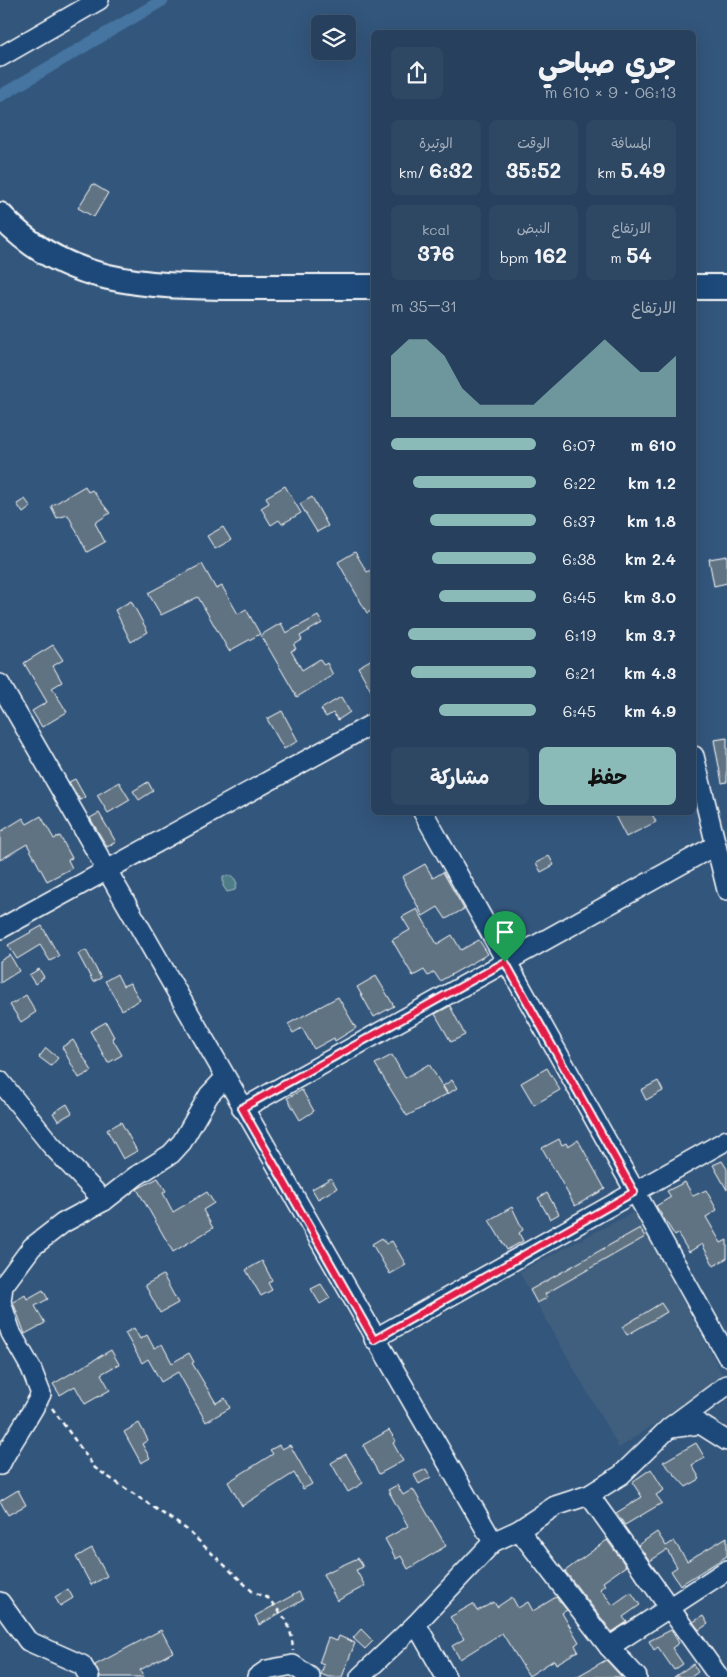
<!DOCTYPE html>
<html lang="ar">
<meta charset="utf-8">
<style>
:root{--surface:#26405d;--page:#2e4763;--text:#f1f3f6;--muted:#a4afbc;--line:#425972;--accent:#8bbbb9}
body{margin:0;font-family:Mali,"Playpen Sans Arabic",sans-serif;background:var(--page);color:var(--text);direction:rtl;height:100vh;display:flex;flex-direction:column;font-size:19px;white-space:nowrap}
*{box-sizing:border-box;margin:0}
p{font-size:16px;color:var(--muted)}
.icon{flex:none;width:28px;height:28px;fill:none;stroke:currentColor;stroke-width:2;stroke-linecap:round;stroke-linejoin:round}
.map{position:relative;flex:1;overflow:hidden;direction:ltr}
.side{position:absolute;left:371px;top:30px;width:325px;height:785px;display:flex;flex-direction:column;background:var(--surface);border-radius:8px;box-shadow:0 5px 20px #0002,0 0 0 1px var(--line);direction:rtl}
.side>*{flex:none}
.buttons{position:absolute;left:311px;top:15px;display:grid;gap:10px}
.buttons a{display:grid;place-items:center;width:45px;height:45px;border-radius:8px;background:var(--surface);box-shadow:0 5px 20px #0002,0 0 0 1px var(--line);font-size:25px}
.pin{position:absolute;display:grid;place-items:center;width:42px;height:42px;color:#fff;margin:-51px -21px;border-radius:50% 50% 50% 0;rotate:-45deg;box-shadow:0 0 5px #0007}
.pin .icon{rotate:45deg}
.round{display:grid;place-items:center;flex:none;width:52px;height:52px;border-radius:8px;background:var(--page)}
.overview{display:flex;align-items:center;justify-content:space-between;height:85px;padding:0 20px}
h1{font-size:28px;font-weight:700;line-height:38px}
.metrics{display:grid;grid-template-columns:repeat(3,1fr);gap:8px;height:85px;padding:5px 20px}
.metrics div{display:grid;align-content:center;border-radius:8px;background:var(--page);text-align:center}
.metrics b{font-size:21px;font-weight:700}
.metrics small{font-size:14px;font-weight:400}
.metrics p{font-size:14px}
.chart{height:140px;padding:10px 20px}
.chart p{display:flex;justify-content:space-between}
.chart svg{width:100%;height:90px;margin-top:5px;fill:var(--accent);opacity:.7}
.primary-button{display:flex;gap:10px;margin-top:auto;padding:10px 20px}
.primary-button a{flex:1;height:58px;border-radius:8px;background:var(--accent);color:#111;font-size:20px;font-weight:700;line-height:58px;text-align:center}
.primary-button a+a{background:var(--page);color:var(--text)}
ul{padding:0 20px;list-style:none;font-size:16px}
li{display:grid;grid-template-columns:80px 60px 1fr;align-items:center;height:38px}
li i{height:12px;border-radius:6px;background:var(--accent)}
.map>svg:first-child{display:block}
.built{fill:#415f7e}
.green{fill:#4f7d87;stroke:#a7bec3}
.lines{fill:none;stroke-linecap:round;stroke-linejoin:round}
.canal{stroke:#4474a0;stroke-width:12}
.building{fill:#617382;stroke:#fff}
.minor-casing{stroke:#fff;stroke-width:22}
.major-casing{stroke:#fff;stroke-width:28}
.path{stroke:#fff;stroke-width:2.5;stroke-dasharray:5 4;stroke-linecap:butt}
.minor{stroke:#1f4a7a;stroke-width:19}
.major{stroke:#1f4a7a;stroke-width:24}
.route-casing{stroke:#fff;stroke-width:10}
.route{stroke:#e11d48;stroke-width:6}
</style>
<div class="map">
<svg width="727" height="1677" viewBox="0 0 727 1677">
<rect width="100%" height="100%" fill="#33567c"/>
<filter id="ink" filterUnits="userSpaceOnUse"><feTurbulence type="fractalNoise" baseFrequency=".02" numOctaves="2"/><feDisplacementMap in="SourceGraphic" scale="10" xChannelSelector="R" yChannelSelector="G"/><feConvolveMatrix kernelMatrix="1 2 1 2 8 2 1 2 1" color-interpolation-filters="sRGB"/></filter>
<g filter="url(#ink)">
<polygon class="built" points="634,1212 724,1377 619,1448 519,1272"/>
<polygon class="green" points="223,876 233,876 237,883 235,890 227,892 223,886"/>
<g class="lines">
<polyline class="canal" points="0,96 163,0"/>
</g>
<g class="building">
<polygon points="93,184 108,193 94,217 78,208"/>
<polygon points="85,486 88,492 92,490 110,513 95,523 105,542 87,552 68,515 57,518 51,506"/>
<polygon points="285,486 301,513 282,524 279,520 271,525 261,508 269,503 266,497"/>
<polygon points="312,497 328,526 317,532 300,504"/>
<polygon points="25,499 31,507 23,513 17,504"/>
<polygon points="223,527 231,540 215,549 207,536"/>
<polygon points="355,552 367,572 374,569 374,610 367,613 338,562"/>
<polygon points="727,556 727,583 714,586 709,559"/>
<polygon points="202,564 216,589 222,586 238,614 246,609 260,634 229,651 198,597 161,615 148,593"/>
<polygon points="131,601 148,632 131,642 115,610"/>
<polygon points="318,616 322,623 300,636 302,640 294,645 296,649 291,651 302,670 320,659 324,665 327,663 333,675 297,697 261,635 281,623 286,633"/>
<polygon points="53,645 63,660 53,666 62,682 52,688 67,712 42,727 32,711 47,702 24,663"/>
<polygon points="374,658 374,696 358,667"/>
<polygon points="341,697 350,712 338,720 333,713 326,717 321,709"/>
<polygon points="282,711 298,741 284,749 267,719"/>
<polygon points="727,738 727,782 722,783 714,740"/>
<polygon points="75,779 85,797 80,800 69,782"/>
<polygon points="119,782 130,800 108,813 97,795"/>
<polygon points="148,782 153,791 139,800 133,791"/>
<polygon points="613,812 651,812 656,822 626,837"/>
<polygon points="99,813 116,842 107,847 90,818"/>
<polygon points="41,816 54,839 60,836 72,858 68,860 72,868 47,881 27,844 0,860 0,832 23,818 27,824"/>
<polygon points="549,856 554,865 541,872 536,863"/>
<polygon points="425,864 433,878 443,872 464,909 446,919 438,907 423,916 402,877"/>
<polygon points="417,909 437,944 452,935 461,950 479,940 488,954 440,981 434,972 428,976 424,970 413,976 392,940 410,930 402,917"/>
<polygon points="42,926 59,956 50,961 40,945 17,959 8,945"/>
<polygon points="86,950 101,978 93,982 78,954"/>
<polygon points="10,955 19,971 0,983 0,961"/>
<polygon points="39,969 44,977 35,984 29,975"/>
<polygon points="117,974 123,986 130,983 140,1000 122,1010 105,981"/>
<polygon points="376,976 394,1006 374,1017 357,987"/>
<polygon points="26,995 36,1012 21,1022 10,1005"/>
<polygon points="338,997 356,1028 335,1041 334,1038 314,1049 302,1028 293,1033 288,1024"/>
<polygon points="450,1006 465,1035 451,1042 435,1014"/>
<polygon points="106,1022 114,1037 112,1038 122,1055 108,1063 90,1031"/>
<polygon points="73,1040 92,1071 79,1078 62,1047"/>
<polygon points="46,1048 58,1058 51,1066 39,1057"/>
<polygon points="392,1055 405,1078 429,1064 447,1094 407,1116 375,1064"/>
<polygon points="547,1068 560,1090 534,1105 521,1083"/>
<polygon points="452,1080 457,1088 448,1094 443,1086"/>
<polygon points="658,1081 663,1091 646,1100 641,1090"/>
<polygon points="302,1090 314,1111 300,1120 287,1098"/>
<polygon points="67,1104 72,1113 58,1121 53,1113"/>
<polygon points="121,1122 137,1151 123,1159 107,1130"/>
<polygon points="559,1139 562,1145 566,1143 568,1146 578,1140 605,1189 575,1206 542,1148"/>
<polygon points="722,1161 727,1169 727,1190 713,1165"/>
<polygon points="158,1178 166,1191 163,1193 173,1212 207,1192 214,1203 203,1210 213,1228 173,1252 137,1189"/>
<polygon points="331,1178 337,1188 318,1199 312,1189"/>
<polygon points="685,1182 693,1196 706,1190 717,1210 706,1217 721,1243 727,1240 727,1258 714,1266 702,1244 689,1252 678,1234 675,1236 656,1206 671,1197 667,1191"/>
<polygon points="547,1193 559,1214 550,1219 538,1198"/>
<polygon points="512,1207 523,1230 519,1233 523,1241 507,1250 489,1220"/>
<polygon points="640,1228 645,1237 545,1294 547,1298 537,1303 530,1290"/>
<polygon points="382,1238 386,1244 392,1241 406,1265 390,1274 372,1244"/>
<polygon points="262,1261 272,1280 268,1283 272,1290 261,1296 246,1270"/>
<polygon points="163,1275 178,1303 160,1313 145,1285"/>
<polygon points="321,1284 330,1298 320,1304 311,1289"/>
<polygon points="43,1290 48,1299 35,1306 45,1323 25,1334 13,1302 25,1295 27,1299"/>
<polygon points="661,1303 667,1312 627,1335 622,1327"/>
<polygon points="134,1328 140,1339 147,1335 154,1348 162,1344 172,1363 189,1353 194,1362 192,1363 216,1403 225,1398 230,1408 206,1422 178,1372 161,1382 148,1359 142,1363 125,1333"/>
<polygon points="111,1350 119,1364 101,1374 110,1390 85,1404 75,1386 60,1395 53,1384"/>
<polygon points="139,1423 148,1440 142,1444 150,1458 141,1463 124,1432"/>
<polygon points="389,1430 396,1441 393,1443 403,1461 379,1474 363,1445"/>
<polygon points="696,1443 705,1458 692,1465 700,1479 686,1487 663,1462"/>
<polygon points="279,1445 282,1449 290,1445 312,1484 303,1489 294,1473 242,1506 228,1482 273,1454 270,1450"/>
<polygon points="346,1454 363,1483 348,1492 331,1463"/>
<polygon points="426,1469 431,1477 419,1484 414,1475"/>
<polygon points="651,1469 664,1490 656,1495 662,1503 625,1525 616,1513 642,1497 632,1482"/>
<polygon points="397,1485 403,1495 413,1489 446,1546 408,1569 401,1556 396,1559 385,1539 408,1526 388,1490"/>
<polygon points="18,1490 26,1505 8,1515 0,1501"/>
<polygon points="657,1532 666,1546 674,1541 687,1561 727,1537 727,1556 680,1585 671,1571 677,1567 667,1550 650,1561 638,1545"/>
<polygon points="607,1540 626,1566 603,1582 605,1585 600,1589 613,1605 631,1592 640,1605 623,1617 627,1622 612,1632 565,1571"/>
<polygon points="92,1548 107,1576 91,1585 76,1557"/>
<polygon points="358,1558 363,1567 356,1570 365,1586 337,1601 323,1574"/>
<polygon points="68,1589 73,1598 60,1606 55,1597"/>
<polygon points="299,1592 303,1600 259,1625 255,1616"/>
<polygon points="512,1597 518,1608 528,1602 533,1611 556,1597 567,1610 562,1613 579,1642 575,1645 578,1651 556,1664 554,1660 529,1676 502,1633 460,1659 452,1646 464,1639 450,1617 473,1604 477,1611 494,1602 497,1607"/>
<polygon points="703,1616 708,1624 699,1630 693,1622"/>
<polygon points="361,1629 373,1641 365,1649 353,1638"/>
<polygon points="161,1630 173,1652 140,1670 144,1677 100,1677 95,1665"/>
<polygon points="671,1630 679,1643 672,1648 683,1664 674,1670 658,1647 654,1650 649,1641"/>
<polygon points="339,1636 355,1643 342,1677 328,1677 321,1674 324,1665 319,1663 328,1638 337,1641"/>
<polygon points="606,1660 622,1677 576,1677"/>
<polygon points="693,1664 698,1672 691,1677 674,1677"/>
</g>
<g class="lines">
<defs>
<g id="minor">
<polyline points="0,57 99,0"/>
<polyline points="0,684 493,1542"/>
<polyline points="694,756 727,890"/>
<polyline points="423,812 727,1356"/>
<polyline points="0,929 374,723"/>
<polyline points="0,1081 51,1145 104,1201"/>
<polyline points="242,1109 716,845"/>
<polyline points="374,1339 727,1140"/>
<polyline points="671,1428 700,1424 727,1441"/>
<path d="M0,1465C12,1440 29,1419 41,1394L31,1368L11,1333L1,1302L3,1286L32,1247L63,1223L104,1201L136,1176L171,1154L182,1142L209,1095L225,1078"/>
<polyline points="589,1495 719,1677"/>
<polyline points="519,1530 609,1647 637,1677"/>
<polyline points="0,1602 28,1641 82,1665 89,1677"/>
<polyline points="416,1624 446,1677"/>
<polyline points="609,1647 727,1570"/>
<polyline points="257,1677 267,1670 293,1665 310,1677"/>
<polyline points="360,1677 416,1624 493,1542 519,1530 555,1506 589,1495 621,1475 669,1428 727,1385"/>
</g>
<g id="major">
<path d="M0,215C65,287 151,286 240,287C285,287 329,287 374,287"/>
<polyline points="694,287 727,287"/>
</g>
</defs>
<use href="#minor" class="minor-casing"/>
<use href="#major" class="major-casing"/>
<polyline class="path" points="52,1408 95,1468 186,1529 252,1591 268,1598 287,1621 292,1638 293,1651"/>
<use href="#minor" class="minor"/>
<use href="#major" class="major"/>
</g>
</g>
<g class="lines" filter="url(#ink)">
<defs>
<polygon id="route" points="505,962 634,1192 374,1340 242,1108"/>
</defs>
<use href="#route" class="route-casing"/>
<use href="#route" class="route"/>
</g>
</svg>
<div class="buttons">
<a><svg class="icon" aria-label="layers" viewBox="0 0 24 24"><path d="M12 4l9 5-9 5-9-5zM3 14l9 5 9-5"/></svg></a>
</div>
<div class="pin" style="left:505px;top:962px;background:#1e9e55"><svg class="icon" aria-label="arrive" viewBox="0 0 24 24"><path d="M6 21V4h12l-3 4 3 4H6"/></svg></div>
<section class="side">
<div class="overview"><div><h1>جري صباحي</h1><p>06:13 · 9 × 610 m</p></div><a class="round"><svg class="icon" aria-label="share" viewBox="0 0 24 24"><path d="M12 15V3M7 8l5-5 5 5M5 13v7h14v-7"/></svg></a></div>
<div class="metrics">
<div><p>المسافة</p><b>5.49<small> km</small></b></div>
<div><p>الوقت</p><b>35:52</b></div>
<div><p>الوتيرة</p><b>6:32<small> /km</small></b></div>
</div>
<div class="metrics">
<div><p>الارتفاع</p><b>54<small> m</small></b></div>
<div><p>النبض</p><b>162<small> bpm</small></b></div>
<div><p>kcal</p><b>376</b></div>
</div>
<div class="chart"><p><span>الارتفاع</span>31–35 m</p>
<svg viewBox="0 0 160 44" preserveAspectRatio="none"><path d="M0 44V14L10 6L20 6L30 14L40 30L50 38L60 38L70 38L80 38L90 30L100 22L110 14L120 6L130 14L140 22L150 22L160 14V44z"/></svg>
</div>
<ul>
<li><b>610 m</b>6:07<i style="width:100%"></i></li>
<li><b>1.2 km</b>6:22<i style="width:85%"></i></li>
<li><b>1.8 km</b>6:37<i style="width:73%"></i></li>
<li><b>2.4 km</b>6:38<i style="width:72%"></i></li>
<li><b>3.0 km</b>6:45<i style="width:67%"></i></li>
<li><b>3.7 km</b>6:19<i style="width:88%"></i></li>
<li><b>4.3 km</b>6:21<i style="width:86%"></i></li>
<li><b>4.9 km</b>6:45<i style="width:67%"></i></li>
</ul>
<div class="primary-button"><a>حفظ</a><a>مشاركة</a></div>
</section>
</div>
